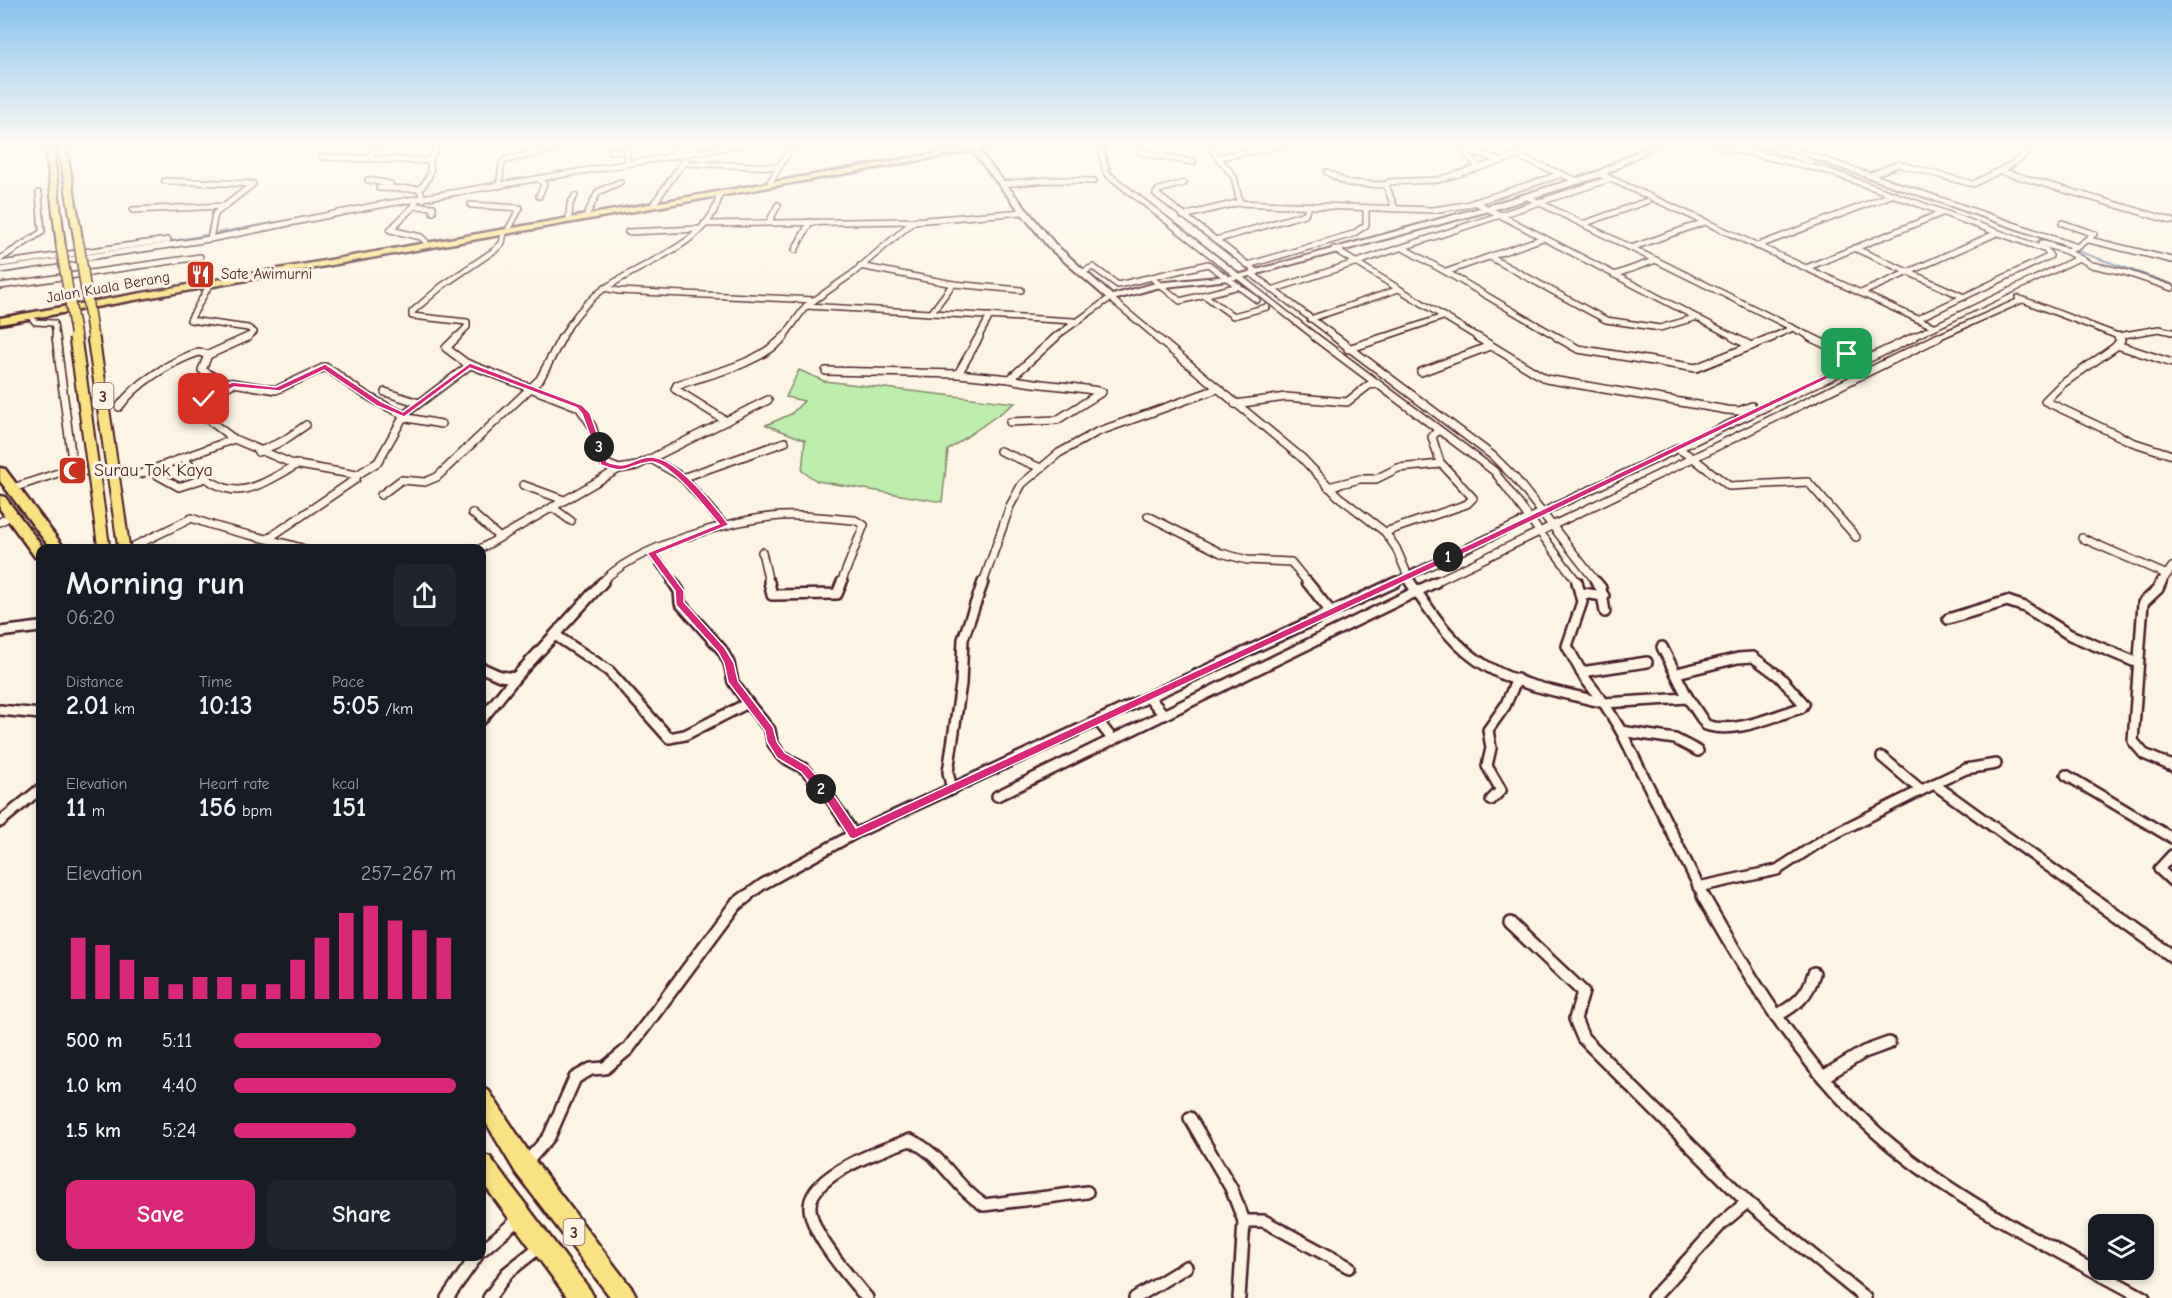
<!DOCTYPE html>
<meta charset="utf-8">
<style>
:root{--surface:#171b24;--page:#20242c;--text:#f1f3f6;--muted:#9ea1a6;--accent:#db2777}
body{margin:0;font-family:"Comic Neue",sans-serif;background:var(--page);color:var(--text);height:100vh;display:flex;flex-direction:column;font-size:22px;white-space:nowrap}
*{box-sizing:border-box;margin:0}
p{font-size:20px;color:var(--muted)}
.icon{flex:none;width:33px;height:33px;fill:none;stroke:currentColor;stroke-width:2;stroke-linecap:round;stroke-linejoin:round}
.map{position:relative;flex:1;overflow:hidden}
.details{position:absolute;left:36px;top:544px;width:450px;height:717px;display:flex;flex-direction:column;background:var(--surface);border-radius:12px;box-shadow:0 3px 9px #0003}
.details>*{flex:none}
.tools{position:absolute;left:2088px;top:1214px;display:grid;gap:12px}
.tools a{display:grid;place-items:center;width:66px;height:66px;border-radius:12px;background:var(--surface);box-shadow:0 3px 9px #0003;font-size:30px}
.pin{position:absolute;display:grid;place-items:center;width:51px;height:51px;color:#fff;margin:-26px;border-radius:12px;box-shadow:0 3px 9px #0006}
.km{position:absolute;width:30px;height:30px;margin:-15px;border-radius:50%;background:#222;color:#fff;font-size:16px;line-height:30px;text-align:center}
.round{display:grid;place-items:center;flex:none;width:63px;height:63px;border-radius:12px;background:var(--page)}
.head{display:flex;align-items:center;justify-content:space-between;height:102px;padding:0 30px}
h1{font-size:33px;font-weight:700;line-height:45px}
.metrics{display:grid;grid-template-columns:repeat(3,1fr);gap:9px;height:102px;padding:6px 30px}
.metrics div{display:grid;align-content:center}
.metrics b{font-size:26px;font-weight:700}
.metrics small{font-size:16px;font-weight:400}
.metrics p{font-size:16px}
.chart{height:168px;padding:12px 30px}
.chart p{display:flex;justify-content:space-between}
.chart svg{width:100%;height:108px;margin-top:6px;stroke:var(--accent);stroke-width:6}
.button{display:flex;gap:12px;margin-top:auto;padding:12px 30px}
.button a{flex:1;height:69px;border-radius:12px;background:var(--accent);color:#fff;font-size:24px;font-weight:700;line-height:69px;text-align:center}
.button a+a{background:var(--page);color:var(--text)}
ul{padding:0 30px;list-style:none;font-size:20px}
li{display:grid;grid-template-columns:96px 72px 1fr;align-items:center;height:45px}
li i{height:15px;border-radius:8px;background:var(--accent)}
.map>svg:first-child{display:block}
.green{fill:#bdedac;stroke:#84866c;stroke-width:1.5}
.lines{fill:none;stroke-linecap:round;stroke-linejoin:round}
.stream{stroke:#798da7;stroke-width:2}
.street-far3-casing{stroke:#4a1f2b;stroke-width:8}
.street-far2-casing{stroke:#4a1f2b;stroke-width:10}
.street-far1-casing{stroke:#4a1f2b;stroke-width:14}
.street-casing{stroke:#4a1f2b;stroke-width:16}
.secondary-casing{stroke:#4a1f2b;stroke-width:4}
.primary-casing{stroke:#4a1f2b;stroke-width:4}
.highway-casing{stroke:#4a1f2b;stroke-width:5}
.street-far3{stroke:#fcf5e5;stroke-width:5}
.street-far2{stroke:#fcf5e5;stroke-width:7}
.street-far1{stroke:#fcf5e5;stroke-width:9}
.street{stroke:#fcf5e5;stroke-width:11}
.secondary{fill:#fcf5e5;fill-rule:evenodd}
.primary{fill:#f8e281;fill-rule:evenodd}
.highway{fill:#f8e281;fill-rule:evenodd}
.primary-bridge-far1-casing{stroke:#4a1f2b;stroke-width:12;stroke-linecap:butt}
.primary-bridge-casing{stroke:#4a1f2b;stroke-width:15;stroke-linecap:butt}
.primary-bridge-far1{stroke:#f8e281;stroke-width:9}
.primary-bridge{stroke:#f8e281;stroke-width:11}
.route{fill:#db2777;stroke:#fff;stroke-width:1.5}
.labels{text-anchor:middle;stroke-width:6;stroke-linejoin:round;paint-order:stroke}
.far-poi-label{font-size:15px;fill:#4a1f2b;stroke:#fcf5e5;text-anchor:start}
.far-street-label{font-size:15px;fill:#4a1f2b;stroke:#fcf5e5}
.shield{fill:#fcf5e5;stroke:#7f5f63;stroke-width:1.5}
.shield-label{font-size:16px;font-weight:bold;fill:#4a1f2b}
.poi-label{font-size:18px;fill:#4a1f2b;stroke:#fcf5e5;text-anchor:start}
</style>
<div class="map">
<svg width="2172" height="1298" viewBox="0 0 2172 1298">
<rect width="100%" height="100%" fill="#fcf5e5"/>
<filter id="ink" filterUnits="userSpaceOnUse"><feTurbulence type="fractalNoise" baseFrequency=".0167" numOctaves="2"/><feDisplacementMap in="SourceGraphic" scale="12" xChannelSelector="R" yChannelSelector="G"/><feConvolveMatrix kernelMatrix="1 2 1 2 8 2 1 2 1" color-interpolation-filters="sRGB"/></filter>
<g filter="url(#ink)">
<polygon class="green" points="799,370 824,381 1015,403 948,450 942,502 817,481 802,471 805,440 766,425 791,414 804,401 786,397"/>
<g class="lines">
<g class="stream">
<polyline points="1104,145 1111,172 1115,177"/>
<polyline points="1772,145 2172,284"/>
<polyline points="738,148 751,145"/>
<polyline points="696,149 718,145"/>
<polyline points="507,181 530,177"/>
<polyline points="1130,189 1236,270"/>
<polyline points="414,202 452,196"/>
<polyline points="252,233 267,230"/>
<polyline points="167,242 403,199"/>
<polyline points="101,258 181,246"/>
<polyline points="0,267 15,264"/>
<polyline points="0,273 33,268"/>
</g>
<defs>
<g id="street-far3">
<polyline points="959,145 963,147"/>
<polyline points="1100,145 1106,173 1317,338"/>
<polyline points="1138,145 1142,153 1193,162"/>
<polyline points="1208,145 1234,177 1240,203"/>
<polyline points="1329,145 1342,145"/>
<polyline points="1717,145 1828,171 2046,250 2050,256 1917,319"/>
<polyline points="1763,145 1811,162"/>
<polyline points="1781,145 2077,247 2066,251"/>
<polyline points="611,151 627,150 627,160"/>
<polyline points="673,151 696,147"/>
<polyline points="322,157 429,161"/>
<polyline points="1219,157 1287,145"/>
<polyline points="366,159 381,145"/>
<polyline points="684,163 779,167 770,182"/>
<polyline points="779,167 792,147"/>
<polyline points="1479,168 1461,147 1501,161"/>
<polyline points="2000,171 2172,221"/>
<polyline points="1327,172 1347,183 1386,185"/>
<polyline points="1600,174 1933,326"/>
<polyline points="1869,176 1898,164 1973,184 2009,166 2038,145"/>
<polyline points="539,179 544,184 539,196"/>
<polyline points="368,180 390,184 391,188"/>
<polyline points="165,181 253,184 225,206"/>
<polyline points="1184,183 1159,190 1156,194 1257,272"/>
<polyline points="1001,184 1050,180 1094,181"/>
<polyline points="499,186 502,163 506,160 573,145"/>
<polyline points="379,188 420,189"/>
<polyline points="1528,197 1813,338"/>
<path d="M423,199L420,189C427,181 434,172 429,161L438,145"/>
<polyline points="416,200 414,206 390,230 421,237 426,242"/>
<polyline points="1475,202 1736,338"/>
<polyline points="654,203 685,160"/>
<polyline points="471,205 520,208 509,228"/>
<polyline points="414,206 433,207 433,212"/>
<polyline points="1395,209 1386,185 1389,182 1438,180 1517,156 1578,181"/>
<polyline points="133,210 225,206 215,214 210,239"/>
<polyline points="587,214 598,192 620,182"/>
<polyline points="1183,216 1237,203 1433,210 1466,205 1562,174"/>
<polyline points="569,217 570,204 575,196"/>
<polyline points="914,221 852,274 806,306 1074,321"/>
<polyline points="769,222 778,205"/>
<polyline points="2062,223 2094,234 2077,247"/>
<polyline points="704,224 914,221 1023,212"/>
<polyline points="1583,224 1647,201"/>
<polyline points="628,232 699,229"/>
<polyline points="1216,240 1305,214 1309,206"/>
<polyline points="2089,240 2172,260"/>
<polyline points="2041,243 2066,251 2092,265 2124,272 2172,288"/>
<polyline points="1757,246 1894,194"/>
<polyline points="1403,248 1446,272 1543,238"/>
<polyline points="1631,248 1705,222"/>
<polyline points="1854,248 1964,297"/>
<polyline points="1334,249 1479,338"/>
<polyline points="795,250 810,222"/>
<polyline points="1490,257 1606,320 1660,328 1694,318"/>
<polyline points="0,259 42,232 39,193"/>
<polyline points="0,264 168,240"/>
<polyline points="1248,265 1353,234 1366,225 1366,209"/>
<polyline points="860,266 953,284 1021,290"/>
<polyline points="1806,268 1942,213"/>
<polyline points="0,270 210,239 374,206 739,145"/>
<polyline points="1446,272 1559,338"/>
<polyline points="1081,273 1093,267 1118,285 1208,264 1257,300"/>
<polyline points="1252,274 1337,338"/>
<polyline points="1614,275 1656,260"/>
<polyline points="1154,280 1180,301 1239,286"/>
<polyline points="210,284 190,320 248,328 254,332 246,338"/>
<polyline points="0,286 200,257"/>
<polyline points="604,288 619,291 815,300"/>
<polyline points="1272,290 1610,179"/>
<polyline points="1861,293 1997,233"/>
<polyline points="1204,295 1233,316 1267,307"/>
<polyline points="2018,298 2118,336 2159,329 2172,332"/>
<polyline points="932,312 953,284"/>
<polyline points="30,316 35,322 54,323 56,338"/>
<polyline points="1310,319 1399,289"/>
<polyline points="2118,336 2120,338"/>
<polyline points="456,338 467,327 467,322 412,316 412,312 442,286 495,250 502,243 504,233"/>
<path d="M562,338C570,322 582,307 596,295C631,265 710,247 719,196"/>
<polyline points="783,338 806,306"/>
<polyline points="978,338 990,316"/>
<polyline points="1054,338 1110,298 1158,338"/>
<polyline points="1381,338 1443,317"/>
<polyline points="1770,338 1793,328"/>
<polyline points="1911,338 2077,259"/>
<polyline points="1936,338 2022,300"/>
</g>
<g id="street-far2">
<polyline points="56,337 73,468"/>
<polyline points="457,337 446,348 466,363 579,407 592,426 604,463 619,469 636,466 768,400"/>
<polyline points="979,337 958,374 1010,379"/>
<polyline points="1156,337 1302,458 1338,496 1385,532 1396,548 1411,583"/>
<polyline points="1315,337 1494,471 1578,583"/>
<polyline points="1335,337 1493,456 1515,478 1597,583"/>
<polyline points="1477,337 1546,379 1727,410 1739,411 1752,406"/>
<polyline points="1557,337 1578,349 1696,368 1751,346"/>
<polyline points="1733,337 1751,346 1773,337"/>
<polyline points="1810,337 1851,357 1839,365"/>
<polyline points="2118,337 2121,340 2115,347 2061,385 2045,401 2132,442 2172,455"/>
<polyline points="2117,345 2172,363"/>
<polyline points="1348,349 1385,337"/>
<polyline points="208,355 248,337"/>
<polyline points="826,371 958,374"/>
<polyline points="1421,372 1490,346"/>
<polyline points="232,384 198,403 195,410 234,439"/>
<polyline points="385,392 419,403"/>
<polyline points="1235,404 1286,397 1347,402 1369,385 1377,384"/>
<path d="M119,407C136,383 172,361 199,352L208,355L202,370L221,381L276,390L325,367C335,372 340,377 349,384C366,396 385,406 404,415"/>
<polyline points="402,417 441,424"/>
<path d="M726,421L675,389L677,385C713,373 757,365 784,337"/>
<path d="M1010,422L1057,420L1102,392C1071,385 1041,386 1010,379L1056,337"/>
<polyline points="1677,448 1693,458 1939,337"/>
<polyline points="1000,451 1041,468"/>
<polyline points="258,452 283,441 306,425"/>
<path d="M182,458C231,504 244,495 298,464"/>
<polyline points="651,459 682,477 724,525"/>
<polyline points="150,471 179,487 203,479"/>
<polyline points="682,478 785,442"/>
<polyline points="523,485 564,500"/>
<polyline points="1328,487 1360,479 1376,479 1398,468 1441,464"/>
<polyline points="13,488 73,468 82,471 140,474 234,439 293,464 357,475 378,462 405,414 470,365"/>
<polyline points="381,495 401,480 425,482 437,477 540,379 562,337"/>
<polyline points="552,507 571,521"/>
<polyline points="472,513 499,537"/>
<polyline points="1148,516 1221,553 1247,560 1291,562 1308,583"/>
<polyline points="0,522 12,515"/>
<polyline points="1385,532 1467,504 1473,498 1440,462 1432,437 1438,430"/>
<polyline points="269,538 356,479 357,475"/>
<polyline points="2082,538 2165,574"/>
<path d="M128,549L192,518C228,533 267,537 304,549"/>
<polyline points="480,549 619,469"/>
<polyline points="762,552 769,583"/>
<polyline points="652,553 674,583"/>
<path d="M601,583C634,547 732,519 781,516C806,514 830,519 855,520L864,525L841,583"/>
<polyline points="983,583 1010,506 1022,484 1059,453 1097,432 1217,389"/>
<polyline points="1393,583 1914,337"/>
<polyline points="1433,583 1693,458 1729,486 1808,482 1856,537"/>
<polyline points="2161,583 2172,567"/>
</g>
<g id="street-far1">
<polyline points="673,582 679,591 680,603 722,650 729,663 733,682 748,703"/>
<polyline points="769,582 772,595 837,594 842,582"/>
<polyline points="1307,582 1331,612"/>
<path d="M1410,582C1432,614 1454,648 1488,667C1522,687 1567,693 1604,703L1621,731L1704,897"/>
<path d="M1577,582L1582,602L1567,646L1584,677L1604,703L1688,698L1706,725C1735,735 1773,716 1801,708L1804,704L1780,677L1753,657L1738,658L1677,673"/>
<polyline points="1596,582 1601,588 1605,612"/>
<polyline points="2161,582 2158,589 2143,603 2133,741 2144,754 2172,766"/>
<polyline points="1582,593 1604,596"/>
<polyline points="1948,619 2007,601 2025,607 2070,635 2138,663"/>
<polyline points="0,632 40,627"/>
<polyline points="555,635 609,671 669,738 685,735 748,703 770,730 772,742 781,756 805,769 832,801 854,834"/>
<polyline points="1662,647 1688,698"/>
<polyline points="482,668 500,676 515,678"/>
<polyline points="1581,672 1647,662"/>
<polyline points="1149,697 1164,715"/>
<polyline points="0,710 40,714"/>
<polyline points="482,719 515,678 603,582"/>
<polyline points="1098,721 1113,740"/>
<polyline points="1621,731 1675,739 1698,751"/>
<polyline points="1882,757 1921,790"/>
<polyline points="2066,775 2172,838"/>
<polyline points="1934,784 1966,769 1996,764"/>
<polyline points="952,790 948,772 961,684 963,639 983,582"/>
<polyline points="997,796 1436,582"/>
<polyline points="1491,800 1501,790 1487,766 1491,748 1488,730 1505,706 1517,679"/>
<polyline points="0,822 40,789"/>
<polyline points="2172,855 2159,869 2172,881"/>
<polyline points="1698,887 1777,870 1826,838 1934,784 2091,897"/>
<polyline points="745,897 763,884 854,834 1396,582"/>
</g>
<g id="street">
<path d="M1703,896C1754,986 1810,1078 1891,1145C1966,1207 2059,1251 2144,1298"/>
<polyline points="2089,896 2172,956"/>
<polyline points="1510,923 1583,992 1575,1019 1583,1038 1747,1202"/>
<path d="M1776,1016C1796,1005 1808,996 1814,973"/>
<polyline points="1823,1077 1864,1052 1889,1043"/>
<polyline points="1190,1118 1231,1188 1244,1221"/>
<polyline points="524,1165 549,1137 575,1078 591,1069 605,1068 628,1049 735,905 747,896"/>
<polyline points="482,1250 520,1218"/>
<polyline points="447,1298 476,1257"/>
<polyline points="489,1298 507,1273 542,1245"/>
<path d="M867,1298C851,1279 808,1231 810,1205C813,1173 884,1149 910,1140C942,1154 955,1187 984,1205L1087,1192"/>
<polyline points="1135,1298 1186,1267"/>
<polyline points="1239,1298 1244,1221 1264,1221 1349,1267"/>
<polyline points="1653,1298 1721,1224 1747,1202 1865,1298"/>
</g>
<polygon id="secondary" points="974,145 1055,244 1112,295 1156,283 1238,275 1483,207 1597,172 1649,145 1658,145 1603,176 1489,211 1238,279 1156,288 1110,301 1049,248 968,146"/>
<g id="primary">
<polygon points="45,145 53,145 65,247 61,250 57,247"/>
<polygon points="58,145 66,145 83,244 79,247 75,244"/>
</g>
<g id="highway">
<polygon points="984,145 1005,145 0,324 0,318"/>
<polygon points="0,468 5,469 65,549 51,549 0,481"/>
<polygon points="0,496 5,497 44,549 40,549 40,558 35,557 0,509"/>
<polygon points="482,1088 489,1091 532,1157 633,1290 637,1298 611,1298 516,1173 482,1116"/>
<polygon points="482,1154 490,1157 590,1290 594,1298 568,1298 482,1182"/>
</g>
</defs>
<use href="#street-far3" class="street-far3-casing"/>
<use href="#street-far2" class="street-far2-casing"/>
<use href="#street-far1" class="street-far1-casing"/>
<use href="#street" class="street-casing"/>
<use href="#secondary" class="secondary-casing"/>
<use href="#primary" class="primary-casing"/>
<use href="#highway" class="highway-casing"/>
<use href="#street-far3" class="street-far3"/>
<use href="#street-far2" class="street-far2"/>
<use href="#street-far1" class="street-far1"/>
<use href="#street" class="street"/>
<use href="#secondary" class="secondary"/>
<use href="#primary" class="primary"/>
<use href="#highway" class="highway"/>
<defs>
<g id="primary-bridge-far1">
<polyline points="79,244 93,338"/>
<polyline points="61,247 76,338"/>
</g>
<g id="primary-bridge">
<polyline points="75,337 104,549"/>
<polyline points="93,337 124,549"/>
</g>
</defs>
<use href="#primary-bridge-far1" class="primary-bridge-far1-casing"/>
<use href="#primary-bridge" class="primary-bridge-casing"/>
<use href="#primary-bridge-far1" class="primary-bridge-far1"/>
<use href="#primary-bridge" class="primary-bridge"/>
</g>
</g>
<linearGradient id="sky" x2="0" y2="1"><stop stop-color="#88c2ef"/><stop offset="0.44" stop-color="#fefaf3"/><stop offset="1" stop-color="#fefaf3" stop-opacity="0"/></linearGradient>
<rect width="2172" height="327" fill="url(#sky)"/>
<path class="route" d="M1844,353H1849L1854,359L1849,363L1852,367L1476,548L854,839L850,838L828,804L801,772L777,758L767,742L765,731L728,682L724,663L718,652L676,605L675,591L647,553L719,524C707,510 669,460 650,462C625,465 629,476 601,465L582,414L577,408L470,368L404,417L377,406L324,370L280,391L234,387L207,400L200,399L232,382L276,387L325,364L382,402L403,412L470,363L582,405L590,413L607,462C631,471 633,456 652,457C678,459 714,505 729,525L657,554L684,591V602L725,648L734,663L738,681L773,727L777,742L785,753L808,766L836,798L856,828L1470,544L1844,366L1840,363L1846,358Z"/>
<defs>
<symbol id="restaurant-square" viewBox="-11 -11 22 22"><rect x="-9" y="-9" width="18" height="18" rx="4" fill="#c8321e" stroke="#fcf5e5"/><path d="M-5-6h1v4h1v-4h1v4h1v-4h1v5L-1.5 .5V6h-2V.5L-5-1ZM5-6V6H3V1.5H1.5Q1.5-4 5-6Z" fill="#fff"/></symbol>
<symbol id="mosque-square" viewBox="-11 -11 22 22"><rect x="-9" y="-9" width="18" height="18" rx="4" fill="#c8321e" stroke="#fcf5e5"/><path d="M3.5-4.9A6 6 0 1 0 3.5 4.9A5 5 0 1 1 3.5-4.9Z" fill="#fff"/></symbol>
</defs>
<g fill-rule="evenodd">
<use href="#restaurant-square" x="184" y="258" width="33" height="33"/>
<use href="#mosque-square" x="56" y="454" width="33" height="33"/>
</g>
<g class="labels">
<g class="far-poi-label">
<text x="221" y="279">Sate Awimurni</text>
</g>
<g class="far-street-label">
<text transform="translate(108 287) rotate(-10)" y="5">Jalan Kuala Berang</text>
</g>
<g class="shield">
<rect x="92.5" y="383" width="21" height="26" rx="4.5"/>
<rect x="563.5" y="1219" width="21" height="26" rx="4.5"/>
</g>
<g class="shield-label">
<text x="103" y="402">3</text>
<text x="574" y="1238">3</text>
</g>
<g class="poi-label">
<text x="94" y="476">Surau Tok Kaya</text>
</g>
</g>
</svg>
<div class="tools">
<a><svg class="icon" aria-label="layers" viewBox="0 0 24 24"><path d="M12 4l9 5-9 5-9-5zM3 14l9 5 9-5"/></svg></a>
</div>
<div class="pin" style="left:1847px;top:354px;background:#1e9e55"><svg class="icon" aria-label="arrive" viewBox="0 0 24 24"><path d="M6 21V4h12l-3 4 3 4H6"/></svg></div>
<div class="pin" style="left:204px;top:399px;background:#d93025"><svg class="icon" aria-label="check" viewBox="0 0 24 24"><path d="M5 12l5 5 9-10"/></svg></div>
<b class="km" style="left:1448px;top:557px">1</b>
<b class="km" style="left:821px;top:789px">2</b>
<b class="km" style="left:599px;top:447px">3</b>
<section class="details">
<div class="head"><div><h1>Morning run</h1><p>06:20</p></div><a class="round"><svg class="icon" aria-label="share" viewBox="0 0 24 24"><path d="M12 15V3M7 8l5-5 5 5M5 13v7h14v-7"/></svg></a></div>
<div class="metrics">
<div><p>Distance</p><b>2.01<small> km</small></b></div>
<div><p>Time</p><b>10:13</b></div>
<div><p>Pace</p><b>5:05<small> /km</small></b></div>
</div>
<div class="metrics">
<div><p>Elevation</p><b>11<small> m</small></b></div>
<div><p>Heart rate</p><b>156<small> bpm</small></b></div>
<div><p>kcal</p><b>151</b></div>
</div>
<div class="chart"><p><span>Elevation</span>257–267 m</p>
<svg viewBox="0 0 160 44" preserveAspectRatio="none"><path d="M5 44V19M15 44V22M25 44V28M35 44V35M45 44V38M55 44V35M65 44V35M75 44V38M85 44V38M95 44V28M105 44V19M115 44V9M125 44V6M135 44V12M145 44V16M155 44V19"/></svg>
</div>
<ul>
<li><b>500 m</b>5:11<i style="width:66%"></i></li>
<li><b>1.0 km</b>4:40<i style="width:100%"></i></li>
<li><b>1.5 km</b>5:24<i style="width:55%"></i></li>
</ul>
<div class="button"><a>Save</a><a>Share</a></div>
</section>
</div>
